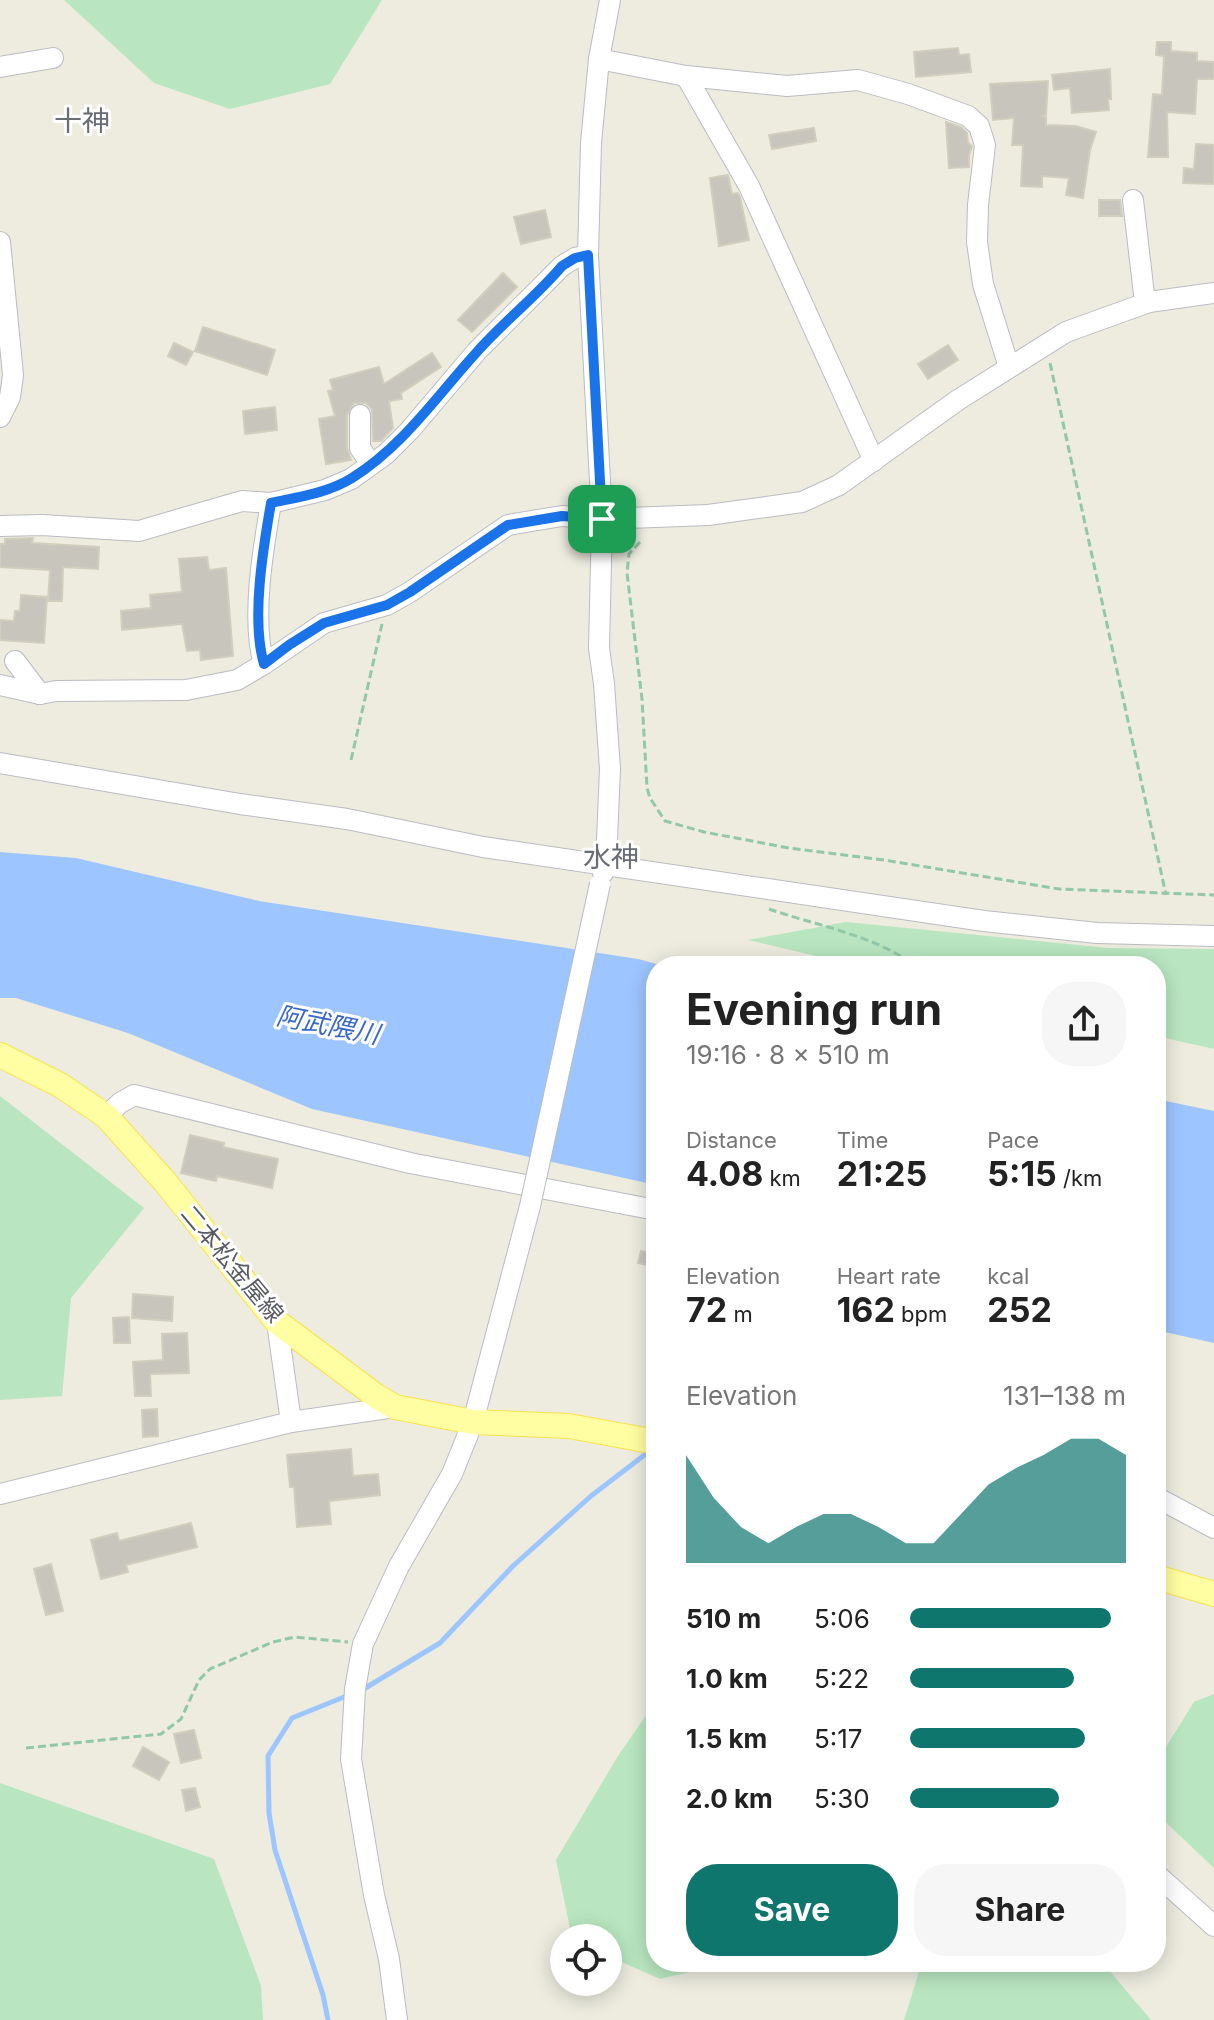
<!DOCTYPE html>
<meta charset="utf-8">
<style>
:root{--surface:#fff;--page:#f6f6f6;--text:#222;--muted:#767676;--accent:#0f766e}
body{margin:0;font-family:Inter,"Noto Sans JP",sans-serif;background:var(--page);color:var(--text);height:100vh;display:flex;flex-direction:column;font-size:30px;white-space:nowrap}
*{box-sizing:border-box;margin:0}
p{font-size:26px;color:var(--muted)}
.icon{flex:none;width:44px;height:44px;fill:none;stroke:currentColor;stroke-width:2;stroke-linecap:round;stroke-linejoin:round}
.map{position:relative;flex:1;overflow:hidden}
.details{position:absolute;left:646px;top:956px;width:520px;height:1016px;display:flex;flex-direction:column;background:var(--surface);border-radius:32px;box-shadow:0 4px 20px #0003}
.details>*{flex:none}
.buttons{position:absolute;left:550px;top:1924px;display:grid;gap:16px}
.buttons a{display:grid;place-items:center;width:72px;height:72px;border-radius:50%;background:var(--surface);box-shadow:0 4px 20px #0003;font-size:40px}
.pin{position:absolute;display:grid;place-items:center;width:68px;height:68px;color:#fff;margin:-34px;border-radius:16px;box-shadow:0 4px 12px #0006}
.round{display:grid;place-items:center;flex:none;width:84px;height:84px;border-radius:32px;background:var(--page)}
.head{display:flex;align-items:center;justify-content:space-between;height:136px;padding:0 40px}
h1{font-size:44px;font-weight:700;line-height:60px}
.stats{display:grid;grid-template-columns:repeat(3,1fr);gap:12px;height:136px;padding:8px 40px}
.stats div{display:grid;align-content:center}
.stats b{font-size:34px;font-weight:700}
.stats small{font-size:22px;font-weight:400}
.stats p{font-size:22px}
.chart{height:224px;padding:16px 40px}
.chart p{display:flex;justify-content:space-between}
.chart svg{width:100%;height:144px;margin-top:8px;fill:var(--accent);opacity:.7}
.primary-button{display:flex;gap:16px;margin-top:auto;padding:16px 40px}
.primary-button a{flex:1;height:92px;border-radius:32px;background:var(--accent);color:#fff;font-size:32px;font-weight:700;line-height:92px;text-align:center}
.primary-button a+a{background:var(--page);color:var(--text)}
ul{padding:0 40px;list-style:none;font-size:26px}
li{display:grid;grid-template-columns:128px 96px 1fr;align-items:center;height:60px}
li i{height:20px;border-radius:10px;background:var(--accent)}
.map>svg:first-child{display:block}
.green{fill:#b9e6c0}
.water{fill:#9dc5ff}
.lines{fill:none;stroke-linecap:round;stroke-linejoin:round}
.stream{stroke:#9dc5ff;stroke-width:5}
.building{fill:#c7c5bc;stroke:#d1cebd;stroke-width:2}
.minor-casing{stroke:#babcc2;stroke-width:22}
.major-casing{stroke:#f9e34c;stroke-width:26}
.path{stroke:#92c7a9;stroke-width:3;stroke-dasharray:8 4;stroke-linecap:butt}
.minor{stroke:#fff;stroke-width:20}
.major{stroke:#fffea2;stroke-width:24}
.minor-bridge-casing{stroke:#babcc2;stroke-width:22;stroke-linecap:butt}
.minor-bridge{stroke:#fff;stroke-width:20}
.route-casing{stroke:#fff;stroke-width:16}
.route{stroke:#1a73e8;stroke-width:10}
.labels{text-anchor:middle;stroke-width:6;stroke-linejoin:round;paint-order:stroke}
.street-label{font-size:24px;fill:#585b61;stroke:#fff}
.water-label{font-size:26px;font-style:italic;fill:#3969c8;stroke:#fff}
.quarter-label{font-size:28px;fill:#696d74;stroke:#fff}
</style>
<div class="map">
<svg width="1214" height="2020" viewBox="0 0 1214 2020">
<rect width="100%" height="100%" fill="#edecdf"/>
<g class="green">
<polygon points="64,0 382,0 330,84 230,109 154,83"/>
<polygon points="846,922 1108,948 1214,949 1214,1049 1156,1036 1156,966 858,966 748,940"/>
<polygon points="0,1096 144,1208 71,1298 62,1396 0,1400"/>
<polygon points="1214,1694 1214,1868 1156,1813 1156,1763 1194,1702"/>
<polygon points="656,1701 656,1962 732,1962 660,1979 608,1956 608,1938 572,1938 556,1860 618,1756"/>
<polygon points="0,1783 214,1859 261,1986 263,2020 0,2020"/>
<polygon points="922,1962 1102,1962 1151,2020 904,2020"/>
</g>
<g class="water">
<polygon points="0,852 76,858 259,901 638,959 664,966 656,966 656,1185 312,1109 128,1033 16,998 0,998"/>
<polygon points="1156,1099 1214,1111 1214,1343 1156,1330"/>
</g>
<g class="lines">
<g class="stream">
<polyline points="362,1690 440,1643 513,1566 591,1496 651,1450"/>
<polyline points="328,2020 323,1995 275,1850 269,1813 268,1756 292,1718 349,1695"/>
</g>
</g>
<g class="building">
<polygon points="1157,42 1171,42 1171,51 1197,53 1197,61 1214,62 1214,79 1197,79 1195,114 1167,112 1168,157 1148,157 1153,94 1162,95 1164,56 1156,55"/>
<polygon points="958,48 959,55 969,54 971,72 916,77 914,52"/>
<polygon points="1110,69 1111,99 1108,99 1109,110 1072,113 1070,88 1054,90 1052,75"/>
<polygon points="1048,81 1046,115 1041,116 1046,117 1046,125 1076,126 1096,132 1090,150 1083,198 1066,195 1069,178 1042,176 1042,187 1021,186 1023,145 1012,145 1014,118 993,120 990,84"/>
<polygon points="946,122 961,127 967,133 968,143 972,146 969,155 969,167 949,168"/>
<polygon points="814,128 816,141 772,149 769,135"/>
<polygon points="1196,144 1214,145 1214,184 1183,183 1184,168 1194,169"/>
<polygon points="728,175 732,194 738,193 740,197 749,240 719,246 710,178"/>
<polygon points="1099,200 1120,200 1122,216 1099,216"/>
<polygon points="545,210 551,237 521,244 514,217"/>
<polygon points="503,273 517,287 472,332 458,320"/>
<polygon points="203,327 275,350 267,375 195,351"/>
<polygon points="174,343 193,352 186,365 168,356"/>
<polygon points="948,345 958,360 928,379 918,364"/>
<polygon points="432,353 441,367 401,393 402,399 389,401 393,428 381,441 373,441 372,409 366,403 354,403 347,415 347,448 351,460 326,464 319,419 335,416 328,391 333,390 330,380 379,367 384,384"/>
<polygon points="275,407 277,430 245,434 243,411"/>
<polygon points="33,538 32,543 99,547 98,569 63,567 62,601 48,601 50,570 0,567 0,544 5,544 5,539"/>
<polygon points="207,557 209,570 226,568 233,656 201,660 200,650 187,651 182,624 122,630 121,611 151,608 150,595 182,592 179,559"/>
<polygon points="21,595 47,597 44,643 0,640 0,620 14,621 15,611 20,611"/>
<polygon points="190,1135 224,1143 223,1147 278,1159 272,1188 217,1176 216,1181 181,1173"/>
<polygon points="641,1251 656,1254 656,1267 638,1263"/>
<polygon points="133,1294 173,1297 172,1321 132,1318"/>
<polygon points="129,1317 130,1343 114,1343 113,1318"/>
<polygon points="187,1333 189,1373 150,1374 151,1396 135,1396 133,1362 163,1360 162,1334"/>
<polygon points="157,1409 158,1436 143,1437 142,1410"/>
<polygon points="351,1449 353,1476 378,1474 380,1495 329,1501 331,1524 297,1527 294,1487 290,1487 287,1455"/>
<polygon points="191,1523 197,1547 126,1565 128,1572 101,1579 91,1540 117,1533 119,1541"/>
<polygon points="51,1564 63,1611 46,1615 34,1569"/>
<polygon points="194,1730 201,1758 181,1763 174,1734"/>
<polygon points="143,1747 169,1762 159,1780 133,1766"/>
<polygon points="195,1788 200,1807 186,1811 182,1790"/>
</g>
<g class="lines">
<defs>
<g id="minor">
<polyline points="599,59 686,76 749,186 874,461"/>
<polyline points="0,67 53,58"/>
<polyline points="686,76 787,86 858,80 908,94 968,116 979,126 985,145 978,205 977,242 983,284 1009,367"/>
<polyline points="1133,200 1145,303"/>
<polyline points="0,242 13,375 10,397 0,417"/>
<polyline points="360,415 360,448 371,464"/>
<polyline points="0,526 42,525 139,531 242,501 271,503 325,490 351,479 386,454 410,430 477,351 562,266 575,258 588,255"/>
<polyline points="15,661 40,694 56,691 186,690 237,680 264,664 324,623 387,605 410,592 508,525 562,516 602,519 708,515 802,502 839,485 958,400 1066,332 1149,302 1214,293"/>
<path d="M264,664C251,620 263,549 271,503"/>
<polyline points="0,685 40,694"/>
<polyline points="0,763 240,804 347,819 483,847 984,921 1097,933 1214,936"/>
<polyline points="603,873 606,863 610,769 604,684 599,648 602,519 588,255 591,143 599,59 610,0"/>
<polyline points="106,1116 120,1103 134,1095 410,1163 656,1210"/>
<polyline points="277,1322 291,1422"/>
<polyline points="0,1494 291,1422 395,1407"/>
<polyline points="1156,1497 1214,1528"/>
<polyline points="1156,1874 1214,1926"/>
<polyline points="397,2020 389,1959 374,1895 351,1759 355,1689 363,1644 399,1566 452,1474 473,1422 530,1206"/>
</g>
<g id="major">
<polyline points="0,1055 60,1085 106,1116 166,1183 277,1322 376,1396 395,1407 473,1422 569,1426 656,1442"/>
<polyline points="1156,1577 1214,1594"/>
</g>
</defs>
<use href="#minor" class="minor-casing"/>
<use href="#major" class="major-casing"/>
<g class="path">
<polyline points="1050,363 1166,895"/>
<polyline points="640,542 629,554 627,573 642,699 647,788 650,798 665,821 704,832 789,848 884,860 1059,889 1214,895"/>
<polyline points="351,760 382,624"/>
<path d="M769,909C811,924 881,937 914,966"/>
<polyline points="26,1748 161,1734 181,1719 199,1680 210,1669 273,1642 295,1637 348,1642"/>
</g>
<use href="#minor" class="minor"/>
<use href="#major" class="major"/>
<defs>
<polyline id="minor-bridge" points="530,1206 600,884"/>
</defs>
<use href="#minor-bridge" class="minor-bridge-casing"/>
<use href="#minor-bridge" class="minor-bridge"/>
</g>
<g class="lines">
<defs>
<path id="route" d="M588,255L602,519L562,516L508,525L410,592L387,605L324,623L289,645L264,664C251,620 263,549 271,503C298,497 328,493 352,478C403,446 436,397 476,353C503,322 536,297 562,266L575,258Z"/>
</defs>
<use href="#route" class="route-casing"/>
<use href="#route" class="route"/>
</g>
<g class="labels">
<g class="street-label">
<text transform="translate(232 1264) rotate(50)" y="8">二本松金屋線</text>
</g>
<g class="water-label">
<text transform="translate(328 1025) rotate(11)" y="9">阿武隈川</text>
</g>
<g class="quarter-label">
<text x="82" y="131">十神</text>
<text x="611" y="867">水神</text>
</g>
</g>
</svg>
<div class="buttons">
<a><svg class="icon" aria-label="locate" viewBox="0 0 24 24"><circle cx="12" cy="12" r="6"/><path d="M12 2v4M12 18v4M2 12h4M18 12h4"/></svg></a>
</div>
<div class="pin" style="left:602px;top:519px;background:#1e9e55"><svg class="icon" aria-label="arrive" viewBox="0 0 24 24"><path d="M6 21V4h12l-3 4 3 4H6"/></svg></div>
<section class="details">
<div class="head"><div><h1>Evening run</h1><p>19:16 · 8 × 510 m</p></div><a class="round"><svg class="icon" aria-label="share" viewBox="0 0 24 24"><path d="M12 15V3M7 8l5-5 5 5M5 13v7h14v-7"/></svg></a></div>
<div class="stats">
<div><p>Distance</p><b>4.08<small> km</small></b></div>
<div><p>Time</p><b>21:25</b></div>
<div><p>Pace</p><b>5:15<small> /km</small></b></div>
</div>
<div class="stats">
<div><p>Elevation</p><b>72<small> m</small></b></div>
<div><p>Heart rate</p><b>162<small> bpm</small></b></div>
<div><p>kcal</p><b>252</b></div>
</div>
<div class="chart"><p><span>Elevation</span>131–138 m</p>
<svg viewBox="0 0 160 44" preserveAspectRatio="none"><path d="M0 44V11L10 24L20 33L30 38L40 33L50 29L60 29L70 33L80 38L90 38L100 29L110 20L120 15L130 11L140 6L150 6L160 11V44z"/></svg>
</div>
<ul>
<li><b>510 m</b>5:06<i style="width:93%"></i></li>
<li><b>1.0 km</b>5:22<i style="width:76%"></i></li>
<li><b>1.5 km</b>5:17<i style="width:81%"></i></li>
<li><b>2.0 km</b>5:30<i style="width:69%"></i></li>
</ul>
<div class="primary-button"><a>Save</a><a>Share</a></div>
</section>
</div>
